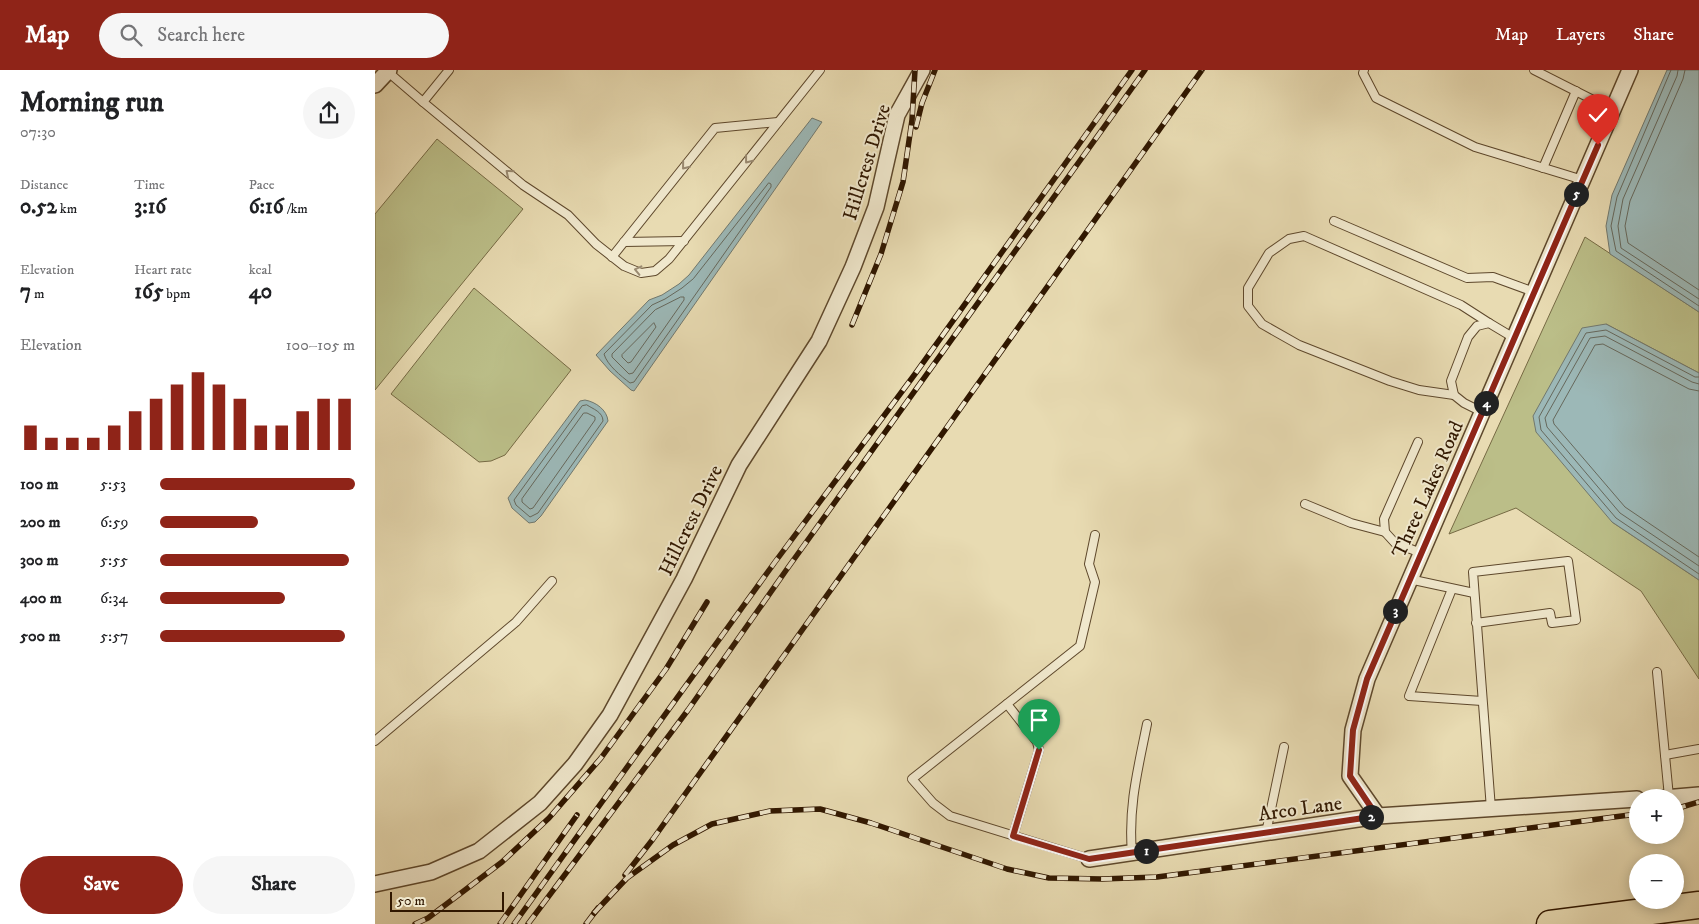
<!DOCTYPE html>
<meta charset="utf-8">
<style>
:root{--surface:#fff;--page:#f6f6f6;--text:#202124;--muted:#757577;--accent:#8f2418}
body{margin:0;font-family:"IM FELL DW Pica",serif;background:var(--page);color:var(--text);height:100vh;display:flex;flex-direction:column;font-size:19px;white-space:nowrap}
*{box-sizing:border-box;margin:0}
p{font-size:16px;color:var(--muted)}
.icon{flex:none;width:28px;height:28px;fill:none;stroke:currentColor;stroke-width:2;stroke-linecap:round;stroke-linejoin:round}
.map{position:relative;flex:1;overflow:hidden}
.side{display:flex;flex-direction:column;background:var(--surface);width:375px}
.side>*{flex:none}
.fabs{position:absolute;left:1254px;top:719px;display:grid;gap:10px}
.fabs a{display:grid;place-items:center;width:55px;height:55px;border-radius:50%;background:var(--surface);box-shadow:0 2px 12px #0003;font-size:25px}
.scale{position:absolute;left:15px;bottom:12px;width:114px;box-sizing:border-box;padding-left:5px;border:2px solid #301700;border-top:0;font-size:14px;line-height:18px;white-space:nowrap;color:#301700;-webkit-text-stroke:4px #f0e8cd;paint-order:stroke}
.pin{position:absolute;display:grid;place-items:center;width:42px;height:42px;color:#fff;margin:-51px -21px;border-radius:50% 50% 50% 0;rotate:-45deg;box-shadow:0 0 5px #0007}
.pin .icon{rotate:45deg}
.km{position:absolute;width:25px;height:25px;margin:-12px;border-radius:50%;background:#222;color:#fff;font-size:14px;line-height:25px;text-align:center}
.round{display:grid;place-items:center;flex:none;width:52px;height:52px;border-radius:26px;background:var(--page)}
.overview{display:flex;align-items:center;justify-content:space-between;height:85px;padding:0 20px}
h1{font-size:28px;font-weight:800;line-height:38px}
.metrics{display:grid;grid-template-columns:repeat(3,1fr);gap:8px;height:85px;padding:5px 20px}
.metrics div{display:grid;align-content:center}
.metrics b{font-size:21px;font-weight:800}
.metrics small{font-size:14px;font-weight:400}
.metrics p{font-size:14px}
.chart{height:140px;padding:10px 20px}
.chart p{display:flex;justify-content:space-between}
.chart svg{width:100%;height:90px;margin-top:5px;stroke:var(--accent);stroke-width:6}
.primary-button{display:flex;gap:10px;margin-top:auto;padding:10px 20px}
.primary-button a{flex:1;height:58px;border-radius:30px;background:var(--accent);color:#fff;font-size:20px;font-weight:800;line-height:58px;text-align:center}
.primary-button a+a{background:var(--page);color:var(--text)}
ul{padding:0 20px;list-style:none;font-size:16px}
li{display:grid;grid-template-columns:80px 60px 1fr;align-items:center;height:38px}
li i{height:12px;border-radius:6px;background:var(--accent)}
header{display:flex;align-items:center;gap:30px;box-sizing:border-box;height:70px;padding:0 25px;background:var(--accent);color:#fff}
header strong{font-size:24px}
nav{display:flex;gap:28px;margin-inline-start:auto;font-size:18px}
.search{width:350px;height:45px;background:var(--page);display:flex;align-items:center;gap:12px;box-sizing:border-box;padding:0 18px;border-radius:28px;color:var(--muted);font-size:19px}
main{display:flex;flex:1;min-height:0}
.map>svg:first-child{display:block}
.green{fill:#bbbe88;stroke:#766a44}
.water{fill:#9cb8b7;stroke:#71786e}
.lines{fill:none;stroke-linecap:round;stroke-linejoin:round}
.shore{stroke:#66685c;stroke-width:1}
.service-casing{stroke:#5e482c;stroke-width:10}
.minor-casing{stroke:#5e482c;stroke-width:18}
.motorway-casing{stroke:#301700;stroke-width:29}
.service{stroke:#f0e8cd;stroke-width:8}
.minor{stroke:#f0e8cd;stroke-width:15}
.motorway{stroke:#e8dbb2;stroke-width:26}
.rail-casing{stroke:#301700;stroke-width:5.5}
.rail{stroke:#f0e8cd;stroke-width:4;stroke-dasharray:11;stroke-linecap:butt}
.oneway{stroke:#9a8a71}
.route-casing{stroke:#fff;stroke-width:10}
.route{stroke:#8f2418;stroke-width:6}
.labels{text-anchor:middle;stroke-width:4;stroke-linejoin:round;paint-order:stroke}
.street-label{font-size:20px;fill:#301700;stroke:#f0e8cd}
</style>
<header>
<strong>Map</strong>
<div class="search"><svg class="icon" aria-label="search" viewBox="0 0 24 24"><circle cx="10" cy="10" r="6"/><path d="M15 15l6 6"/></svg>Search here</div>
<nav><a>Map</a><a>Layers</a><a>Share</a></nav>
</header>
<main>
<section class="side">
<div class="overview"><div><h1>Morning run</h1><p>07:30</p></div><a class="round"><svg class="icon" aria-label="share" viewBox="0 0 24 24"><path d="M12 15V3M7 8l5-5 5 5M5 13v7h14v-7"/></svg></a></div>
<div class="metrics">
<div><p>Distance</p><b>0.52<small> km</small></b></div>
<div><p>Time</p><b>3:16</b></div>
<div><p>Pace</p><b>6:16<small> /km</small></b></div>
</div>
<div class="metrics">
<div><p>Elevation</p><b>7<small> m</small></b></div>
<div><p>Heart rate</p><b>165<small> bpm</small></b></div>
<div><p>kcal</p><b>40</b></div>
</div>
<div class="chart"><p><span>Elevation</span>100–105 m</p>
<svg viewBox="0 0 160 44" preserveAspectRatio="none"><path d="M5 44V32M15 44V38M25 44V38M35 44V38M45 44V32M55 44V25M65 44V19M75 44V12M85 44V6M95 44V12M105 44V19M115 44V32M125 44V32M135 44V25M145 44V19M155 44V19"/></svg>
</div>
<ul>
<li><b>100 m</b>5:53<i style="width:100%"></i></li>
<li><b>200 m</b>6:59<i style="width:50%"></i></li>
<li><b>300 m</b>5:55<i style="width:97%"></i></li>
<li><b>400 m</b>6:34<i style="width:64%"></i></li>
<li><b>500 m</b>5:57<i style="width:95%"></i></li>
</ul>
<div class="primary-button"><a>Save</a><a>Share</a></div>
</section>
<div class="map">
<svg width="1324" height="854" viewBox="0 0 1324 854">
<rect width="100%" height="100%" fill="#e8dbb2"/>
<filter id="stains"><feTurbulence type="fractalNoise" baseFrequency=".004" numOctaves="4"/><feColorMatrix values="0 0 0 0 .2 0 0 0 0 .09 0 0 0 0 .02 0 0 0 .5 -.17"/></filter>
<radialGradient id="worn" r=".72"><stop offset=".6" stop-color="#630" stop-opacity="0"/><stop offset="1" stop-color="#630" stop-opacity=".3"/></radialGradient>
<g class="green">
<polygon points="62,69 148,139 0,320 0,144"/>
<polygon points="1210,167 1324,242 1324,303 1231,254 1237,452 1324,510 1324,609 1266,521 1141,438 1074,464"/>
<polygon points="99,218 196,300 130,385 116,391 104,392 16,324"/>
</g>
<g class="water">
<polygon points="1292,0 1324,0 1324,242 1235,184 1231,156 1237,125"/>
<polygon points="437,48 447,52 259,321 256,320 235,301 221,285 274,230 287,225 304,214 314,205"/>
<polygon points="1231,254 1324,303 1324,510 1237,452 1161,362 1158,346 1207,258"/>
<path d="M210,330C221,332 232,340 233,351L166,446L160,452L154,453L137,438L133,428L205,331Z"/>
</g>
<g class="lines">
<g class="shore">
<polyline points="1296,0 1242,127 1236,156 1241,181 1324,236"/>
<polyline points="1303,0 1302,6 1248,129 1243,156 1246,178 1324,229"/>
<polyline points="1310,0 1308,9 1255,131 1250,156 1253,173 1324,220"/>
<path d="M394,113L396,114V117L259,312L255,313C246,306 232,295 229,284L277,235L290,229L307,218L318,209Z"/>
<polygon points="306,227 309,227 309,230 258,303 254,304 237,287 237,284 280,240"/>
<polygon points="279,253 281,257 256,292 253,293 247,287 247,285"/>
<polyline points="1324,307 1320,307 1231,260 1211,263 1164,347 1166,360 1241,448 1324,504"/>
<polyline points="1324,314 1317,312 1230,266 1215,268 1170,348 1172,357 1245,443 1324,496"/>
<polyline points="1324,321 1314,319 1228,274 1220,275 1178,350 1179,354 1250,437 1324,487"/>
<path d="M212,335C218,339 228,342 228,351L163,443L155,447L141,435L139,430L207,336Z"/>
<polygon points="209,343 212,343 220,347 220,350 158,438 155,439 147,432 147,429"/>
</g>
<defs>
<g id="service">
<polyline points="989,0 988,3 1001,28 1100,77 1208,110"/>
<polyline points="1159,0 1238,40"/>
<polyline points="13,2 48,32 74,0"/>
<polyline points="48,32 148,115 193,145 221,174 249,196 266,203 280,201 294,189 445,0"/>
<polyline points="1168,98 1201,21"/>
<polyline points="959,151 1092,208 1118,207 1159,222"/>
<polyline points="249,172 309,171"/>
<polyline points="237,187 340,58 403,52"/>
<polyline points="1079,325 1044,320 1015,311 924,275 887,254 873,236 873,218 894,183 914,169 929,166 1086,235 1114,253"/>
<polyline points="1107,342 1089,333 1079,325 1076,311 1093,267 1102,256 1114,253 1139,268"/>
<polyline points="1043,372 1009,449 1010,462 1020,473 1046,483"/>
<polyline points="930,434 976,453 1010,462"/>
<polyline points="1034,509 1099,523"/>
<polyline points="1077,519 1034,626 1107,631"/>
<polyline points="1101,553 1175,543 1177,553 1201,550 1193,491 1098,502 1116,739"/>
<polyline points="1282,602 1294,727"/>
<polyline points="632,634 662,672 664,680 638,766"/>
<polyline points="0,671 141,552 177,511"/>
<polyline points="1290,685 1324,679"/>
<polyline points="891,763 909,677"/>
<path d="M757,783C753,737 763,699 772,654"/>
<polyline points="714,789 575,746 558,733 537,709 705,576 720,512 714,494 720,465"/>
</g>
<g id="minor">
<polyline points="0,15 14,0"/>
<polyline points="1289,728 1324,725"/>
<polyline points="1003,746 975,706 978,660 992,609 1255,0"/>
<polyline points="714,789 1003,746 1262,729"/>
<polyline points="0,814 56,802 104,781 165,733 200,694 235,645 309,509 364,395 444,271 478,197 501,137 522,45 547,0"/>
</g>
<polyline id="motorway" points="1175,854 1324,835"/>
</defs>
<use href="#service" class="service-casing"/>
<use href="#minor" class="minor-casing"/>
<use href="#motorway" class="motorway-casing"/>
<use href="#service" class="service"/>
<use href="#minor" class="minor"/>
<use href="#motorway" class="motorway"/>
<defs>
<g id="rail">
<polyline points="541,57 547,33 560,0"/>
<polyline points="477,255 506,184 528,112 537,50 540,0"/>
<polyline points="1300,739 1324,732"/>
<polyline points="250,805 278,769 827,0"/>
<polyline points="219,843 252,808 298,775 337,754 395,741 445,739 496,753 632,799 674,808 727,809 782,807 1262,744"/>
<polyline points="40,854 53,848 127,792 174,748 226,688 291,599 332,532"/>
<polyline points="125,854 202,745"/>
<polyline points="139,854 400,492 540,304 757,0"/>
<polyline points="153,854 313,640 412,499 770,0"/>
<polyline points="211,854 223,838"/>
</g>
</defs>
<use href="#rail" class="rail-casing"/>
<use href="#rail" class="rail"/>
</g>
<defs><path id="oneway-chevron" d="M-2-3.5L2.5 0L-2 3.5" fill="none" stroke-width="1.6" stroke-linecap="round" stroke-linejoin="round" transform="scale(1.25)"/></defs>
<g class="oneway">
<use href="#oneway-chevron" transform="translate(373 90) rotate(128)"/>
<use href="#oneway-chevron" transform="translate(310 96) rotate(129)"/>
<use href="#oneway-chevron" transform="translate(134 103) rotate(-140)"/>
<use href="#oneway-chevron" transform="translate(263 200) rotate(-167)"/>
</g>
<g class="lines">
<defs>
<polyline id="route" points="664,680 638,766 714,789 1002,746 975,706 978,660 992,609 1223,75"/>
</defs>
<use href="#route" class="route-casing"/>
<use href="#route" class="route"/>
</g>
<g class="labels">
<g class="street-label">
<text transform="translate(491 92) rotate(-73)" y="7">Hillcrest Drive</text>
<text transform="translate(1052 419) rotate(-66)" y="7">Three Lakes Road</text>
<text transform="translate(315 450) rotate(-64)" y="7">Hillcrest Drive</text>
<text transform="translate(925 738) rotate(-8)" y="7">Arco Lane</text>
</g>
</g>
<rect width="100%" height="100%" filter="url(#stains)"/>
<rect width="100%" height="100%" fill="url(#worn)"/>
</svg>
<div class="fabs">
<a>+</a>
<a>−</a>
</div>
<div class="scale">50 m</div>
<div class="pin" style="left:664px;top:680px;background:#1e9e55"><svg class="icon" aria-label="arrive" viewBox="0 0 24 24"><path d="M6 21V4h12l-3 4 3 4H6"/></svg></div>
<div class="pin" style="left:1223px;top:75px;background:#d93025"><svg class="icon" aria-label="check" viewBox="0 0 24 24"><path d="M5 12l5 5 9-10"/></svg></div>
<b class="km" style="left:771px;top:781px">1</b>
<b class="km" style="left:996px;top:747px">2</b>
<b class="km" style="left:1020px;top:541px">3</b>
<b class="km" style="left:1111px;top:333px">4</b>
<b class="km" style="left:1201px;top:124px">5</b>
</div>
</main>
